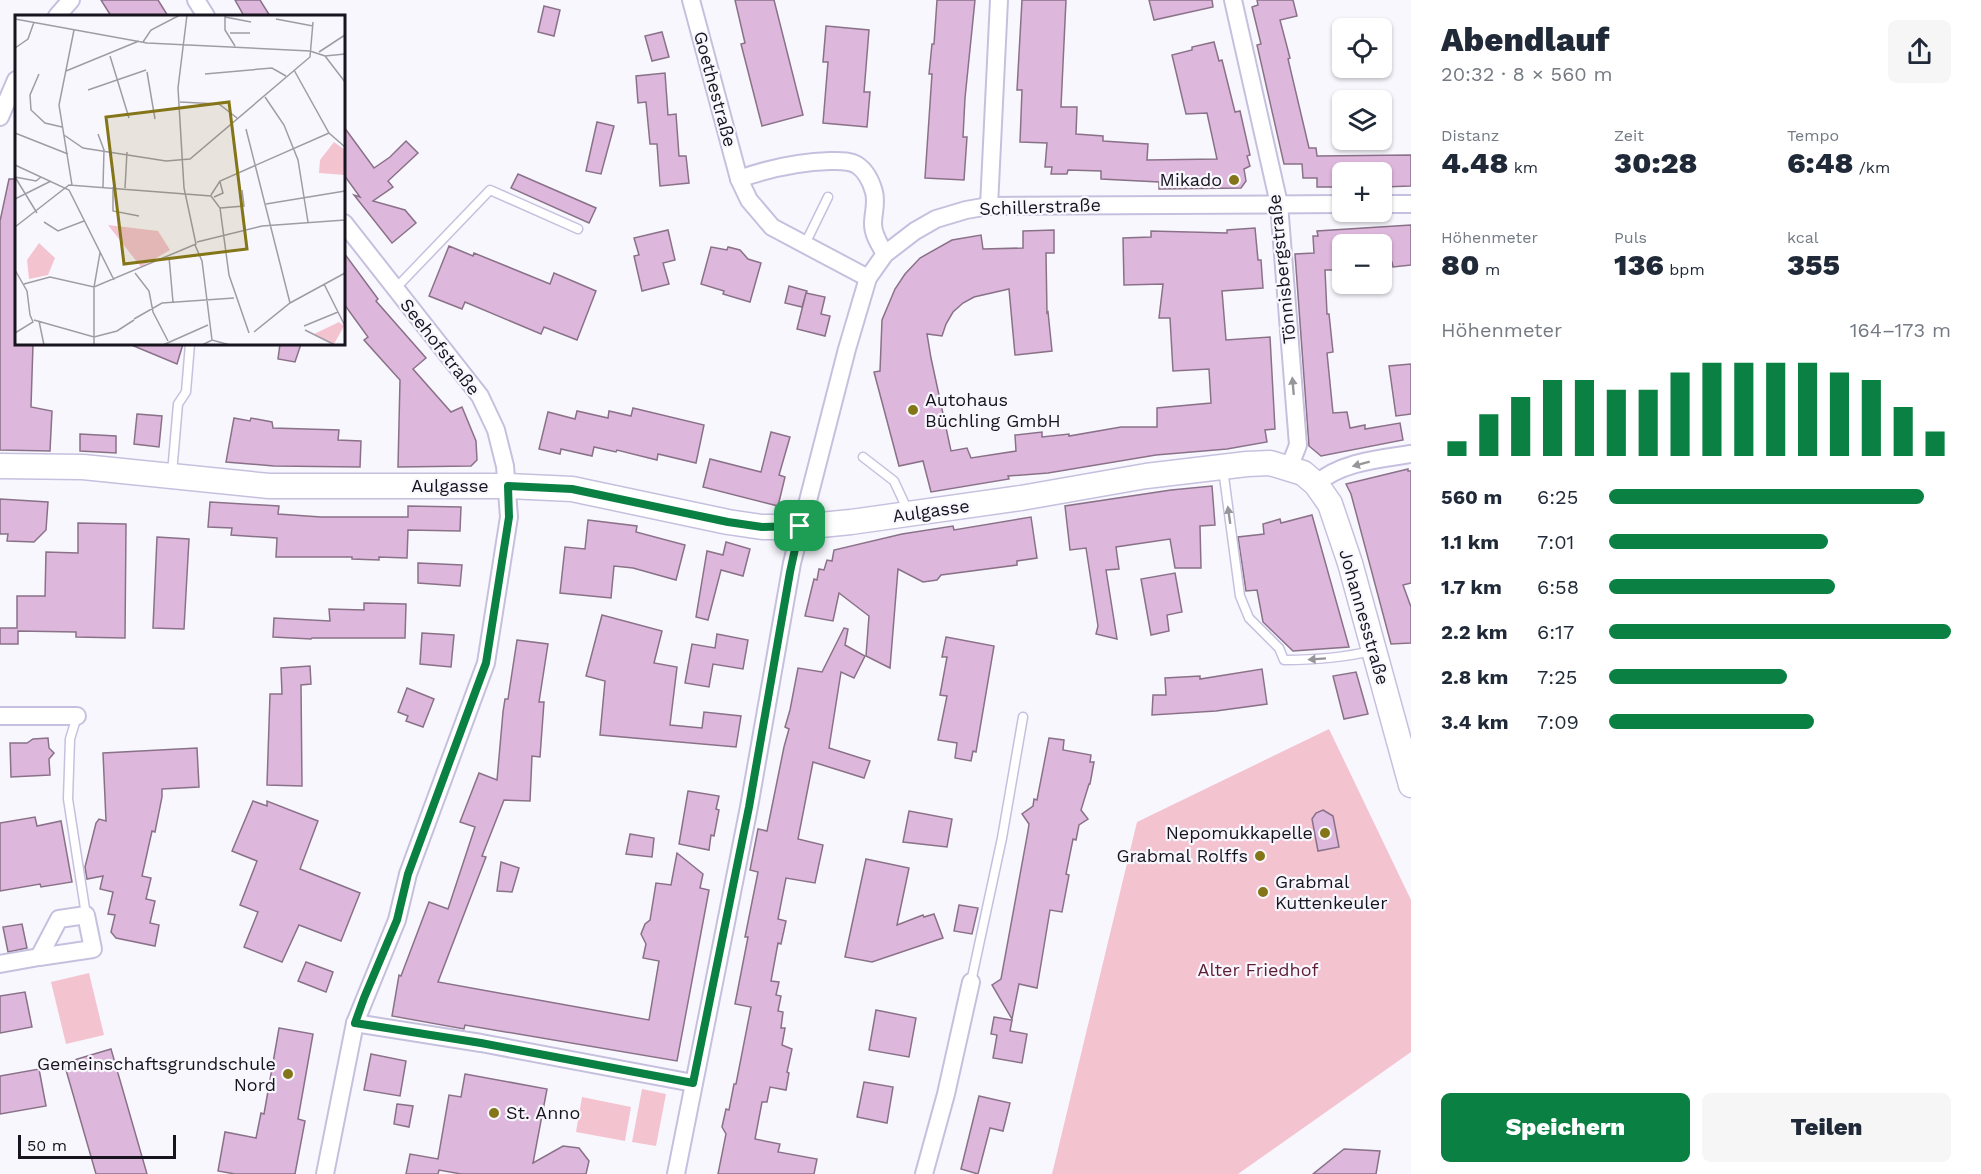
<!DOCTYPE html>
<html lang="de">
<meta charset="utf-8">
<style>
:root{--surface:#fff;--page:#f6f6f7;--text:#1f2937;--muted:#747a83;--accent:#0b8043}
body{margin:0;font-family:"Work Sans",sans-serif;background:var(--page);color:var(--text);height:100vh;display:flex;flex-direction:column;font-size:22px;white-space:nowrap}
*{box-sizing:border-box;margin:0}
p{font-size:20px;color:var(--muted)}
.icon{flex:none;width:33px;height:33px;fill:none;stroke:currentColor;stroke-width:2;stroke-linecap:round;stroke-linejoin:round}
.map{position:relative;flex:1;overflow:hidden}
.details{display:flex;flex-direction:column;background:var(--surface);width:570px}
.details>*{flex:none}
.tools{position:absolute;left:1332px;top:18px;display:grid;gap:12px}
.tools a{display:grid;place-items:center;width:60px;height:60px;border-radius:9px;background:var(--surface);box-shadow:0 2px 4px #0004;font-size:30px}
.scale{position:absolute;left:18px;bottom:15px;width:158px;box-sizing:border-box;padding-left:6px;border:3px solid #17141f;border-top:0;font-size:16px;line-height:21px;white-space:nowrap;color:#17141f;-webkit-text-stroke:4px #f9f7fe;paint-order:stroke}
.pin{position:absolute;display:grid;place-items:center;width:51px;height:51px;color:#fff;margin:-26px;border-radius:12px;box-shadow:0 3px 9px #0006}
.round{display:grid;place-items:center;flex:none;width:63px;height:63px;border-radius:9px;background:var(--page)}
.headline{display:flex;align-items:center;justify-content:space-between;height:102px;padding:0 30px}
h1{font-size:33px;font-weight:800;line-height:45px}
.stats{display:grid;grid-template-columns:repeat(3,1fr);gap:9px;height:102px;padding:6px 30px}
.stats div{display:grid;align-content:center}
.stats b{font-size:30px;font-weight:800}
.stats small{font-size:16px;font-weight:400}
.stats p{font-size:16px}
.chart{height:168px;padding:12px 30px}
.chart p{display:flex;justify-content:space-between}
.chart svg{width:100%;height:108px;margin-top:6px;stroke:var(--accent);stroke-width:6}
.cta{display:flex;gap:12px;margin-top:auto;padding:12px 30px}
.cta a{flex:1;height:69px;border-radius:9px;background:var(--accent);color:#fff;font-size:24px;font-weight:800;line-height:69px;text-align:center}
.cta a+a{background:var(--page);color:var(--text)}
ul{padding:0 30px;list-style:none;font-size:20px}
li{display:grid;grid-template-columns:96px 72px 1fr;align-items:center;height:45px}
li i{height:15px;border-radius:8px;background:var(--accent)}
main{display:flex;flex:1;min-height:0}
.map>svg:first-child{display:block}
.green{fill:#f3c3d0}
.building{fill:#deb7dd;stroke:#897288;stroke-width:1.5}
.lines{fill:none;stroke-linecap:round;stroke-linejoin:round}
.lane-casing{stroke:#c6c0df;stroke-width:11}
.street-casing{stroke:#c6c0df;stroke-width:20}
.secondary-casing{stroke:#c6c0df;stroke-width:27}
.lane{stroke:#fff;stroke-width:8}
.street{stroke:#fff;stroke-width:16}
.secondary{stroke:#fff;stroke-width:24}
.oneway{fill:#97959a}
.route-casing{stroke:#fff;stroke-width:12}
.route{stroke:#0b8043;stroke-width:8}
.poi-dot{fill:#837518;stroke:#f9f7fe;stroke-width:2}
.labels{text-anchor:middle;stroke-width:4.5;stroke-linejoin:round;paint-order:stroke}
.street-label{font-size:18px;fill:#17141f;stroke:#f9f7fe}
.poi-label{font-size:18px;fill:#17141f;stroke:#f9f7fe;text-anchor:end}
.park-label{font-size:18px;fill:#5e1c35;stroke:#f9f7fe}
.inset-road{fill:none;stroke:#9f9ca5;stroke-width:1.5}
.view{fill:#837518;fill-opacity:0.15;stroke:#837518;stroke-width:3}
.inset-edge{fill:none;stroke:#17141f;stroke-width:3}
</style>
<main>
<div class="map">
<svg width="1411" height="1174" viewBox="0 0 1411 1174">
<rect width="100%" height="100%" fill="#f9f7fe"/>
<g class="green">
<polygon points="1329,729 1411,900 1411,1052 1238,1174 1052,1174 1137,822"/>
<polygon points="89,973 104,1035 66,1044 51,982"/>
<polygon points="642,1089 666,1094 656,1146 632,1142"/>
<polygon points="582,1097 631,1107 625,1141 576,1132"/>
</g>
<g class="building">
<polygon points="101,0 158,0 168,16 111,16"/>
<polygon points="235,0 260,0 270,16 244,16"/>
<polygon points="735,0 774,0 803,115 762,126 741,44 745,43"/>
<polygon points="937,0 975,0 965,98 963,137 967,137 964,180 925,178 932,74 929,74 932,44 934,44"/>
<polygon points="1022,0 1066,0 1061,107 1077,107 1076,134 1103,136 1103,141 1148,144 1147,160 1217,159 1207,113 1186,114 1172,55 1192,50 1192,47 1214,42 1219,61 1222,60 1235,112 1240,111 1250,155 1247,156 1250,166 1244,169 1246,181 1241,188 1159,189 1159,182 1101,179 1101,171 1068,170 1067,174 1051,174 1052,167 1045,167 1047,143 1020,142 1022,90 1017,90"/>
<polygon points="1149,0 1212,0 1213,7 1154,20"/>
<polygon points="1257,0 1293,0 1297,16 1280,20 1290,58 1288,59 1309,148 1316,148 1317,156 1411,155 1411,186 1382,187 1382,172 1342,172 1342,187 1317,187 1317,178 1303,178 1302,164 1284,164 1257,45 1261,44 1252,7 1258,5"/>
<polygon points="544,6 560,10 554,36 538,32"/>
<polygon points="826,26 869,30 864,92 870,92 867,127 823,123 828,62 823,62"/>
<polygon points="662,32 669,57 652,61 645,36"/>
<polygon points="665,73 668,115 676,114 679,156 686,156 689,183 660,186 657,144 650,144 646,102 638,103 636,76"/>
<polygon points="597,122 614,126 601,174 586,171"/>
<polygon points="344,127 374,168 390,157 406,141 418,153 388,181 393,187 373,201 405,210 416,223 392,243 354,195 360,197 344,175"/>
<polygon points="518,174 596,208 589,223 511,188"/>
<polygon points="9,179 16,179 16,344 33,344 31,407 52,411 50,451 0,450 0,221"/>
<polygon points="1411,225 1411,265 1393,267 1392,262 1382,262 1382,244 1342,244 1342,261 1334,262 1335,270 1325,270 1327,314 1329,314 1333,352 1327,353 1333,413 1347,412 1350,428 1365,425 1365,429 1400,423 1403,440 1321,456 1309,446 1295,254 1314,253 1313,236 1318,236 1317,231"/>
<polygon points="1255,228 1258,260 1261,260 1263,288 1222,291 1226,340 1270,337 1275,429 1265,430 1267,442 1227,449 1156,455 1048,473 1008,476 1009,479 931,492 923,461 899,466 874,372 880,371 882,320 895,289 905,274 920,258 952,240 981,235 983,249 1023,248 1023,231 1054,230 1054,253 1046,253 1047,313 1048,312 1052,351 1015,355 1009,289 974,297 963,303 953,312 946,324 942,336 927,334 931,358 951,451 967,448 971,458 1016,451 1015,435 1042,432 1042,437 1069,434 1069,436 1121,427 1157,427 1157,408 1211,403 1209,369 1173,371 1170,318 1159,318 1163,284 1124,285 1123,238 1151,237 1151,231 1227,233 1227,230"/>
<polygon points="668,230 675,260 663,263 669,284 642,291 634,256 639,255 634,238"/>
<polygon points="449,246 473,256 474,253 550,284 554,273 596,291 577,340 544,327 541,334 465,302 462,309 429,296"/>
<polygon points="711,247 727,250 728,247 740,250 748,259 761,263 750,302 723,294 724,291 701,284"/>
<polygon points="344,253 378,299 376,301 426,358 413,369 451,412 462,407 476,441 477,460 471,466 398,467 400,380 364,340 368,337 344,304"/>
<polygon points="789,286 807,291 802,307 785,303"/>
<polygon points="806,293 825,297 821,314 830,316 825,336 797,329"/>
<polygon points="129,344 183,344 177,364"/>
<polygon points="280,344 301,344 295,362 278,359"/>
<polygon points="1411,364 1411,414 1396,416 1389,366"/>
<polygon points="633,408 704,425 696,463 658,454 657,460 617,450 616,452 594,447 592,456 561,449 560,454 539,449 548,412 575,419 577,411 608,418 609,411 631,416"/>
<polygon points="137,414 162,416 159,447 134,444"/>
<polygon points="234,418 250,421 251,418 272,422 273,428 339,430 338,440 361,441 360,467 274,466 226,462"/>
<polygon points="771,432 790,437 779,475 785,477 778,506 703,487 710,459 761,472"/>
<polygon points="80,434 116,436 116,453 80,451"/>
<polygon points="1408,469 1408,471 1411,471 1411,583 1403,585 1411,607 1411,643 1391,644 1351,494 1346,484"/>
<polygon points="1212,486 1215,525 1200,526 1201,568 1175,568 1170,539 1116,547 1119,569 1106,570 1117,639 1096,634 1098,626 1086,548 1070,550 1065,506 1171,490"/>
<polygon points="0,499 48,502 46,530 34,542 7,541 8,534 0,534"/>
<polygon points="210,502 279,506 278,514 321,517 408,517 408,506 461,507 460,531 408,530 407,558 379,557 379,560 352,559 352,557 276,557 277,538 231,535 232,528 208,527"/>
<polygon points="1312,515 1349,647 1293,651 1263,622 1257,590 1246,591 1238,537 1264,534 1263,524 1280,519 1281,523"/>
<polygon points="1031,517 1037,558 1017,561 1017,565 941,575 937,580 923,582 898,569 890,668 866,656 869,616 839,593 833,621 805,616 814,579 817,580 819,569 824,570 827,560 832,561 834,550 902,534 953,526 954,530"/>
<polygon points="588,520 637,526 636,532 685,545 676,580 633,568 614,566 611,598 560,593 565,547 585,549"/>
<polygon points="78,523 126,524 125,638 76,637 76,632 18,631 18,644 0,644 0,628 17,628 17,596 45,596 46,552 78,553"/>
<polygon points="157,537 189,539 184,629 153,628"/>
<polygon points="726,542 750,549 743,576 721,570 708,620 696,617 707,551 723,555"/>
<polygon points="418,563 462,565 460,586 418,583"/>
<polygon points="1175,573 1182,612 1167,615 1169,631 1151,635 1141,579"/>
<polygon points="364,603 406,604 405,638 312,638 311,639 273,637 274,618 330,621 329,609 364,610"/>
<polygon points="602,615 662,631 654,663 677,667 670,725 702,728 704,712 741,716 736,747 600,735 605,681 586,676"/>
<polygon points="844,628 848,629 845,645 865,656 854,678 841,672 829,748 870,761 864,778 813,762 798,839 823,845 815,883 786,878 778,919 786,921 781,944 778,943 771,981 779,982 776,995 781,996 778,1011 783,1012 781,1028 785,1028 782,1045 792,1049 787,1072 789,1073 786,1090 770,1087 767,1102 762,1102 755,1139 780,1144 778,1152 817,1159 814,1174 718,1174 726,1134 722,1127 726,1109 729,1110 734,1084 736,1084 751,1007 735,1004 748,937 745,937 758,872 750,870 758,829 767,831 784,747 789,729 785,727 790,710 798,668 822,672"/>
<polygon points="422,633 454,635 451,667 420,664"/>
<polygon points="717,634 748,640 743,669 713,664 709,687 685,683 692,644 715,648"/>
<polygon points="946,637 994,646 976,752 973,751 971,761 955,758 957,743 938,740 947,696 940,695 947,657 942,657"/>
<polygon points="517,640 548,644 539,702 544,702 540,757 532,756 530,801 504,800 482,856 486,857 438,982 649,1020 659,961 643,958 646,944 641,934 645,924 650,920 656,883 671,885 677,853 703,874 700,888 709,890 677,1061 465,1025 464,1029 392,1016 399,975 401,976 429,902 448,909 475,827 460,822 479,773 497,780 503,712 505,699 508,699"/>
<polygon points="310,666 311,684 301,685 302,786 267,785 270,694 282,694 281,668"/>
<polygon points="1262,669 1267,704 1216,711 1152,715 1153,695 1166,695 1165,678 1200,676 1200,679"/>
<polygon points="1356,672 1368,714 1344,719 1333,676"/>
<polygon points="407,688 434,699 423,727 406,721 408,716 398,712"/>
<polygon points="48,738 49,748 54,753 49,759 50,775 11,777 10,743 27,743 33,739"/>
<polygon points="1049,738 1064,740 1063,750 1091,755 1090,762 1094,762 1090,784 1089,784 1081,810 1088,819 1079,825 1076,840 1073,839 1066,874 1069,875 1062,912 1050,910 1037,988 1019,984 1012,1019 992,985 1001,979 1028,831 1029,824 1022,814 1033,806 1034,799 1037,800"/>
<polygon points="197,748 199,787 162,789 162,797 155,832 152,831 142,876 151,878 146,899 155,901 150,923 159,925 155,946 116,938 111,932 115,915 108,914 113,892 100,889 103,876 87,879 85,867 96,823 99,819 106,821 103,753"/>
<polygon points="688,791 719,796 716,809 719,810 714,836 711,835 709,850 679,844"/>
<polygon points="253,801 267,806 267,801 318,821 300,869 360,893 341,941 299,925 282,962 244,947 258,912 240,905 257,861 232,851"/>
<polygon points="1323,810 1333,816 1339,847 1318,851 1312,819 1316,813"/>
<polygon points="909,811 952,819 947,847 903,842"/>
<polygon points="35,817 37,826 61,821 72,882 41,887 40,884 0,891 0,823"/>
<polygon points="630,834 654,838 652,857 626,854"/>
<polygon points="866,859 909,868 897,925 923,915 924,917 934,914 943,938 872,962 845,957"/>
<polygon points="501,862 519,868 512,892 497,891"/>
<polygon points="959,905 978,908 972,934 954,931"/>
<polygon points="22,924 27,948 8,952 3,927"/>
<polygon points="306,962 333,972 326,992 298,981"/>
<polygon points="25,992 32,1027 0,1033 0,996"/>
<polygon points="876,1010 916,1018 909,1057 869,1050"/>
<polygon points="994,1017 1012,1020 1010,1031 1027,1034 1022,1063 993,1058 997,1035 991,1034"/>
<polygon points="279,1028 313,1034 298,1119 305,1121 295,1174 235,1174 218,1171 225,1132 256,1138 261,1113 264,1114"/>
<polygon points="111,1049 147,1174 96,1174 64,1063"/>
<polygon points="371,1054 406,1061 400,1096 364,1090"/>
<polygon points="39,1069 46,1106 0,1114 0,1076"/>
<polygon points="465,1074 547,1089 533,1163 563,1146 579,1148 589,1161 586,1174 461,1174 439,1170 438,1174 406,1174 410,1154 438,1159 449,1095 461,1097"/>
<polygon points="864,1082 893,1087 887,1123 857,1117"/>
<polygon points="979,1096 1010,1103 1003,1131 990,1128 978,1174 961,1169"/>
<polygon points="397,1104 413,1106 409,1127 394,1124"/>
<polygon points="1344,1149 1380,1151 1376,1174 1313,1174"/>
</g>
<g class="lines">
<defs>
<g id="lane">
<polyline points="805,244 828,197"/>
<polyline points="395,289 490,190 578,229"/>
<polyline points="863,457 894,481 908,511"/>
<path d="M1223,469L1240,596L1249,618L1279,648L1284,660C1314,660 1342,658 1371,651"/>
<polyline points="172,473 178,404 186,392 190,344"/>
<polyline points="77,716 70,739 68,799 86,915"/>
<polyline points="971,982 1002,838 1023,717"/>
</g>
<g id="street">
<polyline points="196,0 206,16"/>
<polyline points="691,0 739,179 749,200 772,227 868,278"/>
<polyline points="1233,0 1279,204 1298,445 1289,468"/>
<polyline points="57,16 71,0"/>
<polyline points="0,117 16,80"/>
<path d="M739,179C770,168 797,162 830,161C839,161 849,160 857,165C866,171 871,181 874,192C877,203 873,213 873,224C873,235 880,245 885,254"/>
<polyline points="1382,204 1411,204"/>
<polyline points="989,206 999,0"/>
<path d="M1316,484C1341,462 1379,459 1411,454"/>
<polyline points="0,716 77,716"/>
<polygon points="86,915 93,949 39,957 59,919"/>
<polyline points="0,964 39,957"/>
<polyline points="355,1023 481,1043 693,1083"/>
<polyline points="325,1174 355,1023 397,920 408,874 486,663 509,517 505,466 496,430 480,396 344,223"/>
<polyline points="676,1174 749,807 792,563 847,349 868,278 885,254 915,231 936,219 966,210 989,206 1342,204"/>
<polyline points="924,1174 946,1094 971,982"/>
</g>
<polyline id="secondary" points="0,466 83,467 269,486 508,486 572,489 728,522 762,527 800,527 851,522 1021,498 1146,476 1247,464 1270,463 1303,473 1316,484 1330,504 1350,563 1411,785"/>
</defs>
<use href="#lane" class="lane-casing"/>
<use href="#street" class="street-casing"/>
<use href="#secondary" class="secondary-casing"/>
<use href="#lane" class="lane"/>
<use href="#street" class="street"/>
<use href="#secondary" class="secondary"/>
</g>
<defs><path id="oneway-solid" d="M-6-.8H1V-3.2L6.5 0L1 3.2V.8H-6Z" transform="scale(1.5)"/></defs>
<g class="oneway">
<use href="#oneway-solid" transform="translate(1293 386) rotate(-95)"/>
<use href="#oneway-solid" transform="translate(1361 464) rotate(165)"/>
<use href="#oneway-solid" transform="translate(1229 515) rotate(-98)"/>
<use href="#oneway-solid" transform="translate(1317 659) rotate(176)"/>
</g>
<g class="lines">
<defs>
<polygon id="route" points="508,486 572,489 728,522 762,527 800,526 790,572 749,807 693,1083 481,1043 355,1023 364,998 397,920 408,874 486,663 509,517"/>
</defs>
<use href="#route" class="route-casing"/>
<use href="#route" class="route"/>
</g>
<g class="poi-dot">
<circle cx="1234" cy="180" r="6"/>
<circle cx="913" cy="410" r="6"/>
<circle cx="1325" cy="833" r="6"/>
<circle cx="1260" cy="856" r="6"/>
<circle cx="1263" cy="892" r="6"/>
<circle cx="288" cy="1074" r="6"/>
<circle cx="494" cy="1113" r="6"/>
</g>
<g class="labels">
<g class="street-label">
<text transform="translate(715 89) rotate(75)" y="6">Goethestraße</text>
<text transform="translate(1040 207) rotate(-2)" y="6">Schillerstraße</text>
<text transform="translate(1282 269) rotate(-96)" y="6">Tönnisbergstraße</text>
<text transform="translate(440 347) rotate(52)" y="6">Seehofstraße</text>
<text x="450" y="492">Aulgasse</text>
<text transform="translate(931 511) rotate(-8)" y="6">Aulgasse</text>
<text transform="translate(1364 617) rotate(74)" y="6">Johannesstraße</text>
</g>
<g class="poi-label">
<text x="1222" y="186">Mikado</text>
<text x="925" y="406" text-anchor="start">Autohaus<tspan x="925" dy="21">Büchling GmbH</tspan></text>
<text x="1313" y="839">Nepomukkapelle</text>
<text x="1248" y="862">Grabmal Rolffs</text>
<text x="1275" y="888" text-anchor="start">Grabmal<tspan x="1275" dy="21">Kuttenkeuler</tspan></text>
<text x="276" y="1070">Gemeinschaftsgrundschule<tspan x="276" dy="21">Nord</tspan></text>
<text x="506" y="1119" text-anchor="start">St. Anno</text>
</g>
<g class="park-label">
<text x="1258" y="976">Alter Friedhof</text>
</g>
</g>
<g transform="translate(15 15)">
<rect width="330" height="330" fill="#f9f7fe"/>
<path d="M319,127L330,135V160L304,158L305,145ZM93,210L143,216L155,235L126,252ZM24,228L40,243L33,260L14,264L12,245ZM324,307L329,311L319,329L299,319Z" fill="#f3c3d0"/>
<path class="inset-road" d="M210,0V15L220,31M210,2L236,7M0,4L132,28L295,36L310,41L330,67M261,4L298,11M215,18H235M128,27L136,15L165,0M0,33L13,24L19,7M304,37L330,20M95,41L114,103M310,41L330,39M279,55L314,118L330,132M51,56L124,26M132,57L140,104M24,59L15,80L16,95L30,108L47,112M190,59L257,53L271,61M73,75L131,55M250,82L269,110L283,145L293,207M165,87L204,89L222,103M231,114L275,288M0,118L53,139M83,119L89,135L88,172M49,120L68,133L151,146L175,144L295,42L298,7M0,150L54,175L99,265M0,162L22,198M0,162L21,166L26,162M57,170L44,90L59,15M98,172V196L124,201M110,173L112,137M196,180L205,166L314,118M199,182L208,178L205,167M0,184L36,166M251,189L330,176M205,193L229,191L227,175M29,207L43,216L69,206M0,212L54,170L196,181L205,193L214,260L234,318M182,227L247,211L330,205M180,230L187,246L197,325M154,242L158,287M0,255L12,276L15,300M120,258L134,276L138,297L153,326M9,269L35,262L79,272L181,229L169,173L163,73L172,0M309,269L330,311M119,304L147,288L219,283M19,305L79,322L102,316L119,305M24,306L29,330M289,311L323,297M290,315L320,330M239,317L275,288L330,258M0,318L18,307L15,300M79,330V272L85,238M148,330L193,310M187,330L197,325L215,330"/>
<path class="view" d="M214,87L232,234L109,249L91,102Z"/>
<rect width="330" height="330" class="inset-edge"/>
</g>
</svg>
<div class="tools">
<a><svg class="icon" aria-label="locate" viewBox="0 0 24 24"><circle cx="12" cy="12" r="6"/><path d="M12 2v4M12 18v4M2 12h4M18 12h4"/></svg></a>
<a><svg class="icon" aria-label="layers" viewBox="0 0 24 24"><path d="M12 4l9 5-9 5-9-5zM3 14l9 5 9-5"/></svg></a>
<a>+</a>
<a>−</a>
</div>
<div class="scale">50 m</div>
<div class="pin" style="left:800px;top:526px;background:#1e9e55"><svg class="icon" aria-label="arrive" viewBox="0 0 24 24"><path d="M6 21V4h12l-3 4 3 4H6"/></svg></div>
</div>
<section class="details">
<div class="headline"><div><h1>Abendlauf</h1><p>20:32 · 8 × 560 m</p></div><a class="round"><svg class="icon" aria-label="share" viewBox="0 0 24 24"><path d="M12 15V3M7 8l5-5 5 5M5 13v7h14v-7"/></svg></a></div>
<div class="stats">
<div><p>Distanz</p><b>4.48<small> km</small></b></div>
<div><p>Zeit</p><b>30:28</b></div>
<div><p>Tempo</p><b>6:48<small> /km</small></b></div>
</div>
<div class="stats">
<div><p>Höhenmeter</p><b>80<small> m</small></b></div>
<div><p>Puls</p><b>136<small> bpm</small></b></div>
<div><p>kcal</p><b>355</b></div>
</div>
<div class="chart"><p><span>Höhenmeter</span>164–173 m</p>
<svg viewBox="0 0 160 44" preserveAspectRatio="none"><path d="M5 44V38M15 44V27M25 44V20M35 44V13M45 44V13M55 44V17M65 44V17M75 44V10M85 44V6M95 44V6M105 44V6M115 44V6M125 44V10M135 44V13M145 44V24M155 44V34"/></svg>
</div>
<ul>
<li><b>560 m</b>6:25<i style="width:92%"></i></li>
<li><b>1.1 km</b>7:01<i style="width:64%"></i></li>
<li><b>1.7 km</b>6:58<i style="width:66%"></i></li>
<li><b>2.2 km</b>6:17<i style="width:100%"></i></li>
<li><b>2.8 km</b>7:25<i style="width:52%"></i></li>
<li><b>3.4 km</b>7:09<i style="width:60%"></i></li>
</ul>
<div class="cta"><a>Speichern</a><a>Teilen</a></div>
</section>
</main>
